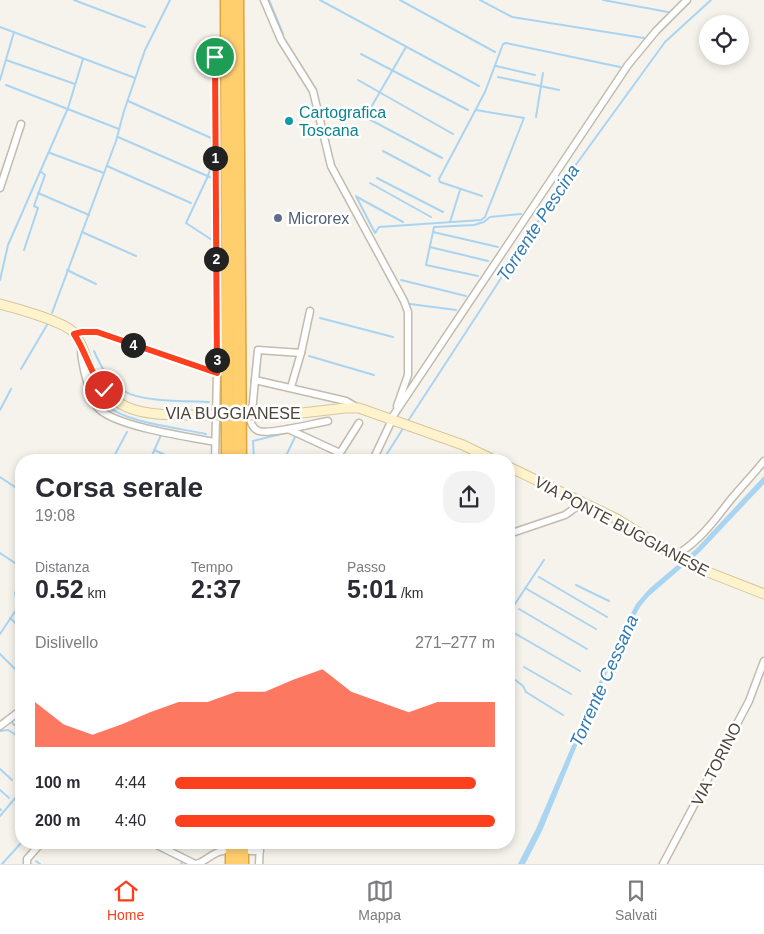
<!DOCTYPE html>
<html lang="it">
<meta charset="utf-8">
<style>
:root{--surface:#fff;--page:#f2f2f3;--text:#2b2b33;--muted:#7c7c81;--line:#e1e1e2;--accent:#fc3f1d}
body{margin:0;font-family:Arial,sans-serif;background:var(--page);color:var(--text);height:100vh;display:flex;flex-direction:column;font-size:19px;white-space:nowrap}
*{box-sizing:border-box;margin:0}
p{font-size:16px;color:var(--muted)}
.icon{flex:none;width:28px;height:28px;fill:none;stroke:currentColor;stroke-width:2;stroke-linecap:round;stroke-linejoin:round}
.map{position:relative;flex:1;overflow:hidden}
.side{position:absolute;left:15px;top:454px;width:500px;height:395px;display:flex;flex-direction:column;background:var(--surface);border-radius:20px;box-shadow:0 2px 8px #0003}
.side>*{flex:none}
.tools{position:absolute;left:699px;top:15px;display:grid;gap:10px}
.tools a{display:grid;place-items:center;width:50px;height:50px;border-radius:50%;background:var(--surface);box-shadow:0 2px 8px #0003;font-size:25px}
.pin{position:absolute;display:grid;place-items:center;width:42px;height:42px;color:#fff;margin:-21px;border:2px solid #fff;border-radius:50%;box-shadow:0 1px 5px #0007}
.km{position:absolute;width:25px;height:25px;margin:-12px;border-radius:50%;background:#222;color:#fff;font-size:14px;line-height:25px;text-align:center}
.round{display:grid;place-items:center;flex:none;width:52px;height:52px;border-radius:20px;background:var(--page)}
.summary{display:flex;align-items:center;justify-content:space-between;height:85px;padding:0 20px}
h1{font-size:28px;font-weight:700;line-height:38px}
.figures{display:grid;grid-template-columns:repeat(3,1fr);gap:8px;height:85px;padding:5px 20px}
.figures div{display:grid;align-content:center}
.figures b{font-size:25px;font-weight:700}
.figures small{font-size:14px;font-weight:400}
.figures p{font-size:14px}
.chart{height:140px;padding:10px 20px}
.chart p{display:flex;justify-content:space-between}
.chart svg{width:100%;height:90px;margin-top:5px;fill:var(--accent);opacity:.7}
ul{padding:0 20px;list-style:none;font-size:16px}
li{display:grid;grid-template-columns:80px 60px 1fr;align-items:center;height:38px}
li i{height:12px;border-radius:6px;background:var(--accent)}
.tab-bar{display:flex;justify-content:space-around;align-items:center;height:70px;border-top:1px solid var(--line);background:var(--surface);font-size:14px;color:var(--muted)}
.tab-bar a{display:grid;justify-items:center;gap:2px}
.tab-bar .on{color:var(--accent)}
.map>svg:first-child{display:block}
.water{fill:#a9d4f2}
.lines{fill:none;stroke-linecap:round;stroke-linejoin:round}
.stream{stroke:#a9d4f2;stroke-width:2}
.street-casing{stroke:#c2bbae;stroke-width:9}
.secondary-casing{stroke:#d6c79b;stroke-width:11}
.highway-casing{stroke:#e0a43c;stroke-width:15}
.street{stroke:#fff;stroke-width:6}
.secondary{stroke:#fff3cd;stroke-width:9}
.highway{stroke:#ffcf6e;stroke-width:12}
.secondary-bridge-casing{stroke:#d6c79b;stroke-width:11;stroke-linecap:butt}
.secondary-bridge{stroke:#fff3cd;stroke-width:9}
.route-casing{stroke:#fff;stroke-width:10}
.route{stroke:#fc3f1d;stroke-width:6}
.culture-dot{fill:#0f9aa8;stroke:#fff;stroke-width:2}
.service-dot{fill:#5c6f8a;stroke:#fff;stroke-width:2}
.labels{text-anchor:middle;stroke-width:5;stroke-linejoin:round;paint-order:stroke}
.culture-label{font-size:16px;fill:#0d838f;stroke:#fff;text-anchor:start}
.service-label{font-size:16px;fill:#4e5e75;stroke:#fff;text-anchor:start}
.street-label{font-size:16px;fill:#4b4439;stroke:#fff}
.water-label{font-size:18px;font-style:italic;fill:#2e7ab2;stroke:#fff}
</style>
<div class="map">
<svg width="764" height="864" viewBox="0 0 764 864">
<rect width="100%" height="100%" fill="#f6f3ec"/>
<polygon class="water" points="764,476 764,484 700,552 649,596 640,607 623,638 605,677 542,831 525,864 518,864 536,829 617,641 636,604 649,589 696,549"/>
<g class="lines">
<g class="stream">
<polyline points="74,0 145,27"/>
<polyline points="269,0 283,34"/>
<polyline points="320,0 479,86"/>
<polyline points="400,0 495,52"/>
<polyline points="480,0 512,17 644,38"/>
<polyline points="603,0 668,12"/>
<polyline points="0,27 135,78"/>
<polyline points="361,54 468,110"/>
<polyline points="6,60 75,84"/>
<polyline points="496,66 535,75"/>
<polyline points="498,77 559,90"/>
<polyline points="0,80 14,32"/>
<polyline points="358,80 453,134"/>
<polyline points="6,85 119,129"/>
<polyline points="128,101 211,138 213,155"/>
<polyline points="366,116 406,47"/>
<polyline points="536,117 543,73"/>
<polyline points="367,118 442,158"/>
<polyline points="118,137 212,178"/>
<polyline points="383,151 430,176"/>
<polyline points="50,153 104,173"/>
<polyline points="107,166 191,203"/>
<polyline points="377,178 443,212"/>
<polyline points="370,183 431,217"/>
<polyline points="38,193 89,215"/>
<polyline points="356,196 375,233 379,227 481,220 485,217 524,118 476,110"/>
<polyline points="482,196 440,182 439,179 485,92 503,44 506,43 620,67"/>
<polyline points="357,197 403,222"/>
<polyline points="450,222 460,190"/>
<polyline points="82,232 136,256"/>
<polyline points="433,232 498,247"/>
<polyline points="212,240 186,223 208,176 213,159"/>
<polyline points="430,247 488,261"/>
<polyline points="24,250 38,208 34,206 45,175 40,171"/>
<polyline points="67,270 96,284"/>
<polyline points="478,276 426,265 434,227 474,225 484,222 490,217 521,214"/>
<polyline points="0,280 8,245 68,108 83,59"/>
<polyline points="401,280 466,296"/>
<polyline points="410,304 456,310"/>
<polyline points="52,313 116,141 124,111 145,50 170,0"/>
<polyline points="320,318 393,337"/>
<path d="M94,351C101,367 109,382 124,391C141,402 187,401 209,402"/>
<polyline points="309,356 374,375"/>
<polyline points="21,369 47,325"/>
<path d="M92,386C96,393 99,400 106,405C126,423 179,428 206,434"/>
<polyline points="0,410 11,389"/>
<polyline points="408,421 567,177 665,42 711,0"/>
<polyline points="218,448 220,423"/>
<polyline points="154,450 177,460"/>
<polyline points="112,460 127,432"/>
<polyline points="150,460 161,435"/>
<polyline points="254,460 253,441 289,432"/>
<polyline points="284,460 295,437"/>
<polyline points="383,460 404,427"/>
<polyline points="0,477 21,491"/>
<polyline points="0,553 21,567"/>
<polyline points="539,577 607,617"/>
<polyline points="576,585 609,601"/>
<polyline points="525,588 596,629"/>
<polyline points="16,594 21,600"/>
<polyline points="519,609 587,649"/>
<polyline points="509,613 544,560"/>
<polyline points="10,618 21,628"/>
<polyline points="509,630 580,671"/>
<polyline points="0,634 18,607 15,593 21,582"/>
<polyline points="0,654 21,675"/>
<polyline points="524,667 571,694"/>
<polyline points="509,675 523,686 526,692 563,715"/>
<polyline points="12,720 13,724 21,730"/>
<polyline points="0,731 8,730 21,738"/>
<polyline points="0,769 12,780"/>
<polyline points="0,790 9,798"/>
<polyline points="0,809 1,810"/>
<polyline points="0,816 21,791"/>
<polyline points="36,861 40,864"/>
<polyline points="2,864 22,842"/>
<polyline points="181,864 182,863"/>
</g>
<defs>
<g id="street">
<polyline points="264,0 281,40 313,91 331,166 404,301 408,312 408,375 397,406"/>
<polyline points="0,188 21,124"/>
<polyline points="75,334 82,332 97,332 217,373 215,57"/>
<path d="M81,348C81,362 90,401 100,410C120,427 188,437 215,442"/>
<polyline points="301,353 258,350 255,380 346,401 358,408"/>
<path d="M255,380L251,423C253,427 255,430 259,431C271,435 314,423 328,421"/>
<polyline points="291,387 301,353 310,311"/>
<polyline points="391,419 628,65 656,31 687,0"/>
<polyline points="288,429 340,453 359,423"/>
<polyline points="215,460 217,373"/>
<polyline points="373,460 391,422 395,420"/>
<polyline points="509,534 565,515 582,503"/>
<path d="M675,556C698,542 712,524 728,503C739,489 752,476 764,461"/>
<polyline points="0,726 21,710"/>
<polyline points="151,842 195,864"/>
<polyline points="250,851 260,851"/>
<polyline points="27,864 27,859 42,842"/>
<path d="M196,864C206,862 212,852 223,851"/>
<polyline points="259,864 260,842"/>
<polyline points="663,864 749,701 764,661"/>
</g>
<g id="secondary">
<path d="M0,304C16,308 61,321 72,331C83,342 85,358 92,372C116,421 160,414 206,415"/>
<polyline points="258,415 293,414 345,408 359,408 463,445 494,460"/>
<polyline points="509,467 617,519 690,565 764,594"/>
</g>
<g id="highway">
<polyline points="227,0 228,460"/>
<polyline points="237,0 240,460"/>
<polyline points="232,842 232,864"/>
<polyline points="242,842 242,864"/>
</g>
</defs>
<use href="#street" class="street-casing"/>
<use href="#secondary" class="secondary-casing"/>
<use href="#highway" class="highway-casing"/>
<use href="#street" class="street"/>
<use href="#secondary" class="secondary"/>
<use href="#highway" class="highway"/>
<defs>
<polyline id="secondary-bridge" points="206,415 258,415"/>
</defs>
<use href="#secondary-bridge" class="secondary-bridge-casing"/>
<use href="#secondary-bridge" class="secondary-bridge"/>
</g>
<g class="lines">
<defs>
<path id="route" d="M104,390C90,373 86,352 74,334L82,332H97L217,373L215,57"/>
</defs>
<use href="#route" class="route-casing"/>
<use href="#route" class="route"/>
</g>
<circle class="culture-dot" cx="289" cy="121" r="5"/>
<circle class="service-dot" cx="278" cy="218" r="5"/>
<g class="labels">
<g class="culture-label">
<text x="299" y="118">Cartografica<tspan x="299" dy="18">Toscana</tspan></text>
</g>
<g class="service-label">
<text x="288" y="224">Microrex</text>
</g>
<g class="street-label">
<text x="233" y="419">VIA BUGGIANESE</text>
<text transform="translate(622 526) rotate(28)" y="6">VIA PONTE BUGGIANESE</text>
<text transform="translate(716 764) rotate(-63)" y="6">VIA TORINO</text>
</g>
<g class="water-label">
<text transform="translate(538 223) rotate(-57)" y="6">Torrente Pescina</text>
<text transform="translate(604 681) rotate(-66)" y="6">Torrente Cessana</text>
</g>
</g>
</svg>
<div class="tools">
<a><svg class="icon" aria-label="locate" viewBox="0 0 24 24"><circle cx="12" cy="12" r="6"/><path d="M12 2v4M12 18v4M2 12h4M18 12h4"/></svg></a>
</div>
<div class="pin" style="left:215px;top:57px;background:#1e9e55"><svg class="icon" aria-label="arrive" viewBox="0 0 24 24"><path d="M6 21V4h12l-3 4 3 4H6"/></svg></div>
<div class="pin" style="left:104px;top:390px;background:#d93025"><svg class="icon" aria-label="check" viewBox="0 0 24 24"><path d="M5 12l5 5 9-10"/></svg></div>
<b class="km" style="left:215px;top:158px">1</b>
<b class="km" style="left:216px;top:259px">2</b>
<b class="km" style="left:217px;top:360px">3</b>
<b class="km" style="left:133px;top:345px">4</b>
<section class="side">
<div class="summary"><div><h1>Corsa serale</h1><p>19:08</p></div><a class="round"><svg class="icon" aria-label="share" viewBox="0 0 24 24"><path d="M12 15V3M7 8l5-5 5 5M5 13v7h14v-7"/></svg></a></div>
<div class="figures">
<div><p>Distanza</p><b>0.52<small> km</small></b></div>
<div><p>Tempo</p><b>2:37</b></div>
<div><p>Passo</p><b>5:01<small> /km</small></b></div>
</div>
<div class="chart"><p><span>Dislivello</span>271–277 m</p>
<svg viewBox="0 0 160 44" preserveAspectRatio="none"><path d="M0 44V22L10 33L20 38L30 33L40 27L50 22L60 22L70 17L80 17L90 11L100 6L110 17L120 22L130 27L140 22L150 22L160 22V44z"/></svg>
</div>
<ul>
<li><b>100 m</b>4:44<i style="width:94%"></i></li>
<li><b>200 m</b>4:40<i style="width:100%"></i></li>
</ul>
</section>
</div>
<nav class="tab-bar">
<a class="on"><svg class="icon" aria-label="home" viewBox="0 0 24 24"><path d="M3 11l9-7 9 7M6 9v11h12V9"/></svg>Home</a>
<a><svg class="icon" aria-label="map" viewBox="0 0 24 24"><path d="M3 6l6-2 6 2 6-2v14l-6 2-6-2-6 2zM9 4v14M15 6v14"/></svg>Mappa</a>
<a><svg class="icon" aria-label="saved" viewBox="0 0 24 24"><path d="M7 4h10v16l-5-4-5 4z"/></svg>Salvati</a>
</nav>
